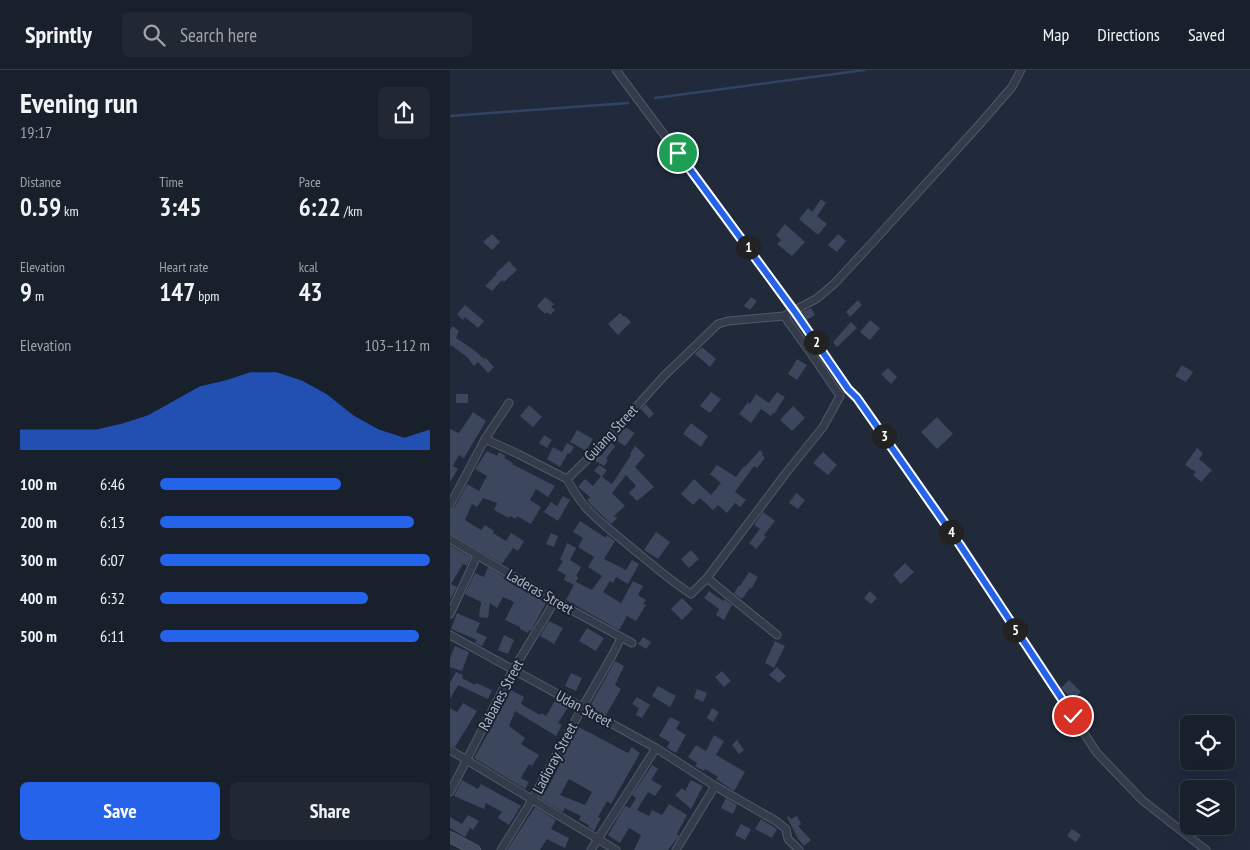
<!DOCTYPE html>
<meta charset="utf-8">
<style>
:root{--surface:#18202c;--page:#212834;--text:#f1f3f6;--muted:#9fa3a9;--line:#363e48;--accent:#2563eb}
body{margin:0;font-family:"PT Sans Narrow",sans-serif;background:var(--page);color:var(--text);height:100vh;display:flex;flex-direction:column;font-size:19px;white-space:nowrap}
*{box-sizing:border-box;margin:0}
p{font-size:16px;color:var(--muted)}
.icon{flex:none;width:28px;height:28px;fill:none;stroke:currentColor;stroke-width:2;stroke-linecap:round;stroke-linejoin:round}
.map{position:relative;flex:1;overflow:hidden}
.panel{display:flex;flex-direction:column;background:var(--surface);width:450px}
.panel>*{flex:none}
.controls{position:absolute;left:730px;top:645px;display:grid;gap:10px}
.controls a{display:grid;place-items:center;width:55px;height:55px;border-radius:8px;background:var(--surface);box-shadow:0 5px 20px #0002,0 0 0 1px var(--line);font-size:25px}
.pin{position:absolute;display:grid;place-items:center;width:42px;height:42px;color:#fff;margin:-21px;border:2px solid #fff;border-radius:50%;box-shadow:0 1px 5px #0007}
.km{position:absolute;width:25px;height:25px;margin:-12px;border-radius:50%;background:#222;color:#fff;font-size:14px;line-height:25px;text-align:center}
.round{display:grid;place-items:center;flex:none;width:52px;height:52px;border-radius:8px;background:var(--page)}
.summary{display:flex;align-items:center;justify-content:space-between;height:85px;padding:0 20px}
h1{font-size:28px;font-weight:800;line-height:38px}
.figures{display:grid;grid-template-columns:repeat(3,1fr);gap:8px;height:85px;padding:5px 20px}
.figures div{display:grid;align-content:center}
.figures b{font-size:25px;font-weight:800}
.figures small{font-size:14px;font-weight:400}
.figures p{font-size:14px}
.chart{height:140px;padding:10px 20px}
.chart p{display:flex;justify-content:space-between}
.chart svg{width:100%;height:90px;margin-top:5px;fill:var(--accent);opacity:.7}
.cta{display:flex;gap:10px;margin-top:auto;padding:10px 20px}
.cta a{flex:1;height:58px;border-radius:8px;background:var(--accent);color:#fff;font-size:20px;font-weight:800;line-height:58px;text-align:center}
.cta a+a{background:var(--page);color:var(--text)}
ul{padding:0 20px;list-style:none;font-size:16px}
li{display:grid;grid-template-columns:80px 60px 1fr;align-items:center;height:38px}
li i{height:12px;border-radius:6px;background:var(--accent)}
header{display:flex;align-items:center;gap:30px;box-sizing:border-box;height:70px;padding:0 25px;background:var(--surface);border-bottom:1px solid var(--line)}
header strong{font-size:24px}
nav{display:flex;gap:28px;margin-inline-start:auto;font-size:18px}
.search{width:350px;height:45px;background:var(--page);display:flex;align-items:center;gap:12px;box-sizing:border-box;padding:0 18px;border-radius:8px;color:var(--muted);font-size:19px}
main{display:flex;flex:1;min-height:0}
.map>svg:first-child{display:block}
.lines{fill:none;stroke-linecap:round;stroke-linejoin:round}
.stream{stroke:#324364;stroke-width:2.5}
.building{fill:#3c465c;fill-rule:evenodd}
.street-casing{stroke:#525969;stroke-width:9}
.secondary-casing{stroke:#525969;stroke-width:12}
.street{stroke:#343c4b;stroke-width:7}
.secondary{stroke:#424a5f;stroke-width:10}
.route-casing{stroke:#fff;stroke-width:10}
.route{stroke:#2563eb;stroke-width:6}
.labels{text-anchor:middle;stroke-width:4;stroke-linejoin:round;paint-order:stroke}
.street-label{font-size:15px;fill:#afb6c8;stroke:#192130}
</style>
<header>
<strong>Sprintly</strong>
<div class="search"><svg class="icon" aria-label="search" viewBox="0 0 24 24"><circle cx="10" cy="10" r="6"/><path d="M15 15l6 6"/></svg>Search here</div>
<nav><a>Map</a><a>Directions</a><a>Saved</a></nav>
</header>
<main>
<section class="panel">
<div class="summary"><div><h1>Evening run</h1><p>19:17</p></div><a class="round"><svg class="icon" aria-label="share" viewBox="0 0 24 24"><path d="M12 15V3M7 8l5-5 5 5M5 13v7h14v-7"/></svg></a></div>
<div class="figures">
<div><p>Distance</p><b>0.59<small> km</small></b></div>
<div><p>Time</p><b>3:45</b></div>
<div><p>Pace</p><b>6:22<small> /km</small></b></div>
</div>
<div class="figures">
<div><p>Elevation</p><b>9<small> m</small></b></div>
<div><p>Heart rate</p><b>147<small> bpm</small></b></div>
<div><p>kcal</p><b>43</b></div>
</div>
<div class="chart"><p><span>Elevation</span>103–112 m</p>
<svg viewBox="0 0 160 44" preserveAspectRatio="none"><path d="M0 44V34L10 34L20 34L30 34L40 31L50 27L60 20L70 13L80 10L90 6L100 6L110 10L120 17L130 27L140 34L150 38L160 34V44z"/></svg>
</div>
<ul>
<li><b>100 m</b>6:46<i style="width:67%"></i></li>
<li><b>200 m</b>6:13<i style="width:94%"></i></li>
<li><b>300 m</b>6:07<i style="width:100%"></i></li>
<li><b>400 m</b>6:32<i style="width:77%"></i></li>
<li><b>500 m</b>6:11<i style="width:96%"></i></li>
</ul>
<div class="cta"><a>Save</a><a>Share</a></div>
</section>
<div class="map">
<svg width="800" height="780" viewBox="0 0 800 780">
<rect width="100%" height="100%" fill="#202a3b"/>
<g class="lines">
<g class="stream">
<polyline points="205,28 415,0"/>
<polyline points="0,46 178,33"/>
</g>
</g>
<g class="building">
<polygon points="371,129 376,133 367,146 377,154 368,165 349,149 358,138 362,142"/>
<polygon points="335,154 355,172 342,186 327,174 331,170 326,165"/>
<polygon points="42,164 50,172 42,180 33,172"/>
<polygon points="388,164 396,171 387,182 378,175"/>
<polygon points="59,191 67,200 54,212 52,210 42,221 35,216 47,204 46,203"/>
<polygon points="95,227 104,234 101,237 105,240 100,245 97,242 95,244 87,236"/>
<polygon points="301,227 307,231 300,240 294,236"/>
<polygon points="408,230 412,235 400,247 396,242"/>
<polygon points="15,235 34,251 28,258 15,247 13,250 7,244"/>
<polygon points="361,238 365,245 357,250 352,242"/>
<polygon points="170,243 174,247 175,246 181,252 168,265 158,254"/>
<polygon points="420,250 430,258 420,270 410,262"/>
<polygon points="401,252 407,258 387,277 383,272"/>
<polygon points="3,256 9,261 6,268 24,280 34,289 36,288 44,297 38,303 28,292 24,296 17,287 1,275 0,277 0,260"/>
<polygon points="252,277 266,289 260,297 245,284"/>
<polygon points="347,289 357,295 347,310 338,304"/>
<polygon points="732,295 743,302 736,312 725,306"/>
<polygon points="438,298 447,307 441,314 431,304"/>
<polygon points="261,322 271,329 260,343 250,336"/>
<polygon points="327,322 335,327 324,344 323,343 321,346 311,339 301,353 289,344 298,332 300,334 306,324 319,333"/>
<rect x="6" y="324" width="12" height="9"/>
<polygon points="196,334 204,344 199,348 191,339"/>
<polygon points="79,335 92,347 83,357 70,346"/>
<polygon points="343,336 355,348 342,361 330,350"/>
<polygon points="23,342 36,351 14,388 9,385 3,396 8,399 0,412 0,359 9,363"/>
<polygon points="487,347 503,364 487,379 471,362"/>
<polygon points="241,353 258,366 251,377 233,364"/>
<polygon points="175,357 185,363 175,376 165,370"/>
<polygon points="127,360 143,369 136,381 120,372"/>
<polygon points="94,365 102,370 97,378 89,373"/>
<polygon points="117,373 124,377 120,384 118,383 110,397 97,389 103,377 112,382"/>
<polygon points="161,373 165,376 156,389 158,390 154,396 144,390 149,385 151,386"/>
<polygon points="185,376 195,385 185,397 204,417 187,431 179,423 186,416 176,405 162,423 175,436 164,446 167,448 161,454 141,435 137,430 140,427 128,417 135,409 143,416 151,406 144,401 149,395 157,400 152,407 162,414 181,385 180,384"/>
<polygon points="747,378 753,383 749,389 762,400 751,412 743,405 746,402 735,395"/>
<polygon points="310,380 313,383 312,385 315,388 307,398 304,396 285,422 296,430 290,437 285,433 277,443 268,435 263,440 250,428 243,435 231,424 244,409 261,425 271,413 260,404 267,395 286,407 294,396 295,397"/>
<polygon points="37,381 47,386 49,382 56,386 54,388 63,393 62,394 105,416 98,427 86,419 80,430 91,437 81,454 67,446 66,449 60,446 59,448 44,440 47,433 33,428 27,437 22,434 15,450 31,460 35,455 44,461 43,463 56,471 61,463 74,471 68,481 63,478 52,494 0,464 0,440 5,437 17,414 29,421 37,406 25,399"/>
<polygon points="373,382 387,395 378,405 363,393"/>
<polygon points="346,423 355,430 348,439 339,433"/>
<polygon points="113,426 120,430 108,451 94,442 101,432 107,436"/>
<polygon points="313,442 325,451 314,465 316,467 306,479 299,473 310,459 304,455"/>
<polygon points="130,451 156,468 157,465 165,471 154,489 176,500 182,490 189,494 178,514 166,507 163,513 160,511 153,522 171,533 183,511 193,516 188,525 196,530 193,534 196,535 186,551 177,546 169,560 116,530 124,515 114,510 116,505 107,500 113,491 110,490 117,473 126,478 120,490 131,497 126,506 128,507 126,512 142,520 152,506 138,497 144,487 128,477 133,468 123,462"/>
<polygon points="206,462 220,472 208,489 194,480"/>
<polygon points="101,463 108,466 104,477 96,474"/>
<polygon points="0,475 21,487 17,496 13,494 1,514 7,517 0,530"/>
<polygon points="241,480 249,489 239,498 231,489"/>
<polygon points="455,493 464,502 451,514 443,505"/>
<polygon points="38,497 96,533 81,561 79,560 78,563 70,559 70,557 55,550 64,532 53,527 47,538 40,533 38,548 29,547 31,532 15,524 25,503 34,507"/>
<polygon points="299,502 308,507 301,519 300,518 292,529 284,523 289,515 290,516"/>
<polygon points="259,521 273,531 274,529 282,535 274,550 266,545 269,539 254,528"/>
<polygon points="420,521 427,528 421,534 414,528"/>
<polygon points="232,528 243,539 232,550 221,539"/>
<polygon points="7,543 30,553 26,562 37,567 32,576 25,573 27,570 1,559"/>
<polygon points="99,551 113,558 104,574 90,566"/>
<polygon points="137,558 154,568 146,581 129,571"/>
<polygon points="54,565 64,570 58,584 48,580"/>
<polygon points="193,567 201,572 196,579 188,574"/>
<polygon points="325,571 335,576 324,598 315,593"/>
<polygon points="5,576 19,582 12,601 0,597 0,589"/>
<polygon points="165,591 174,596 165,615 171,619 156,645 140,636"/>
<polygon points="327,597 336,606 329,613 319,605"/>
<polygon points="272,601 281,611 274,617 265,607"/>
<polygon points="6,602 13,605 12,608 25,615 26,613 42,620 38,629 8,615 0,629 0,613"/>
<polygon points="121,603 132,608 126,621 115,616"/>
<polygon points="619,610 631,622 623,630 611,618"/>
<polygon points="208,616 226,626 220,637 202,626"/>
<polygon points="247,619 257,623 253,632 244,628"/>
<polygon points="61,620 74,627 71,634 90,645 91,643 96,646 106,629 119,636 108,653 112,655 106,666 65,641 59,656 75,668 71,674 89,685 82,696 79,694 71,708 79,712 75,719 24,688 41,658 39,657 51,634 53,635"/>
<polygon points="187,627 200,635 192,648 186,645 189,638 182,634"/>
<polygon points="13,633 27,641 5,677 0,675 0,638 7,642"/>
<polygon points="262,638 269,642 263,652 257,648"/>
<polygon points="220,647 230,652 226,659 236,665 226,683 217,678 220,672 209,666"/>
<path d="M129,657L178,683L182,677L190,683L161,734L157,731L148,747L151,748L144,761L138,757L139,755L129,750L131,746L115,738L113,742L111,741L89,728L94,720L96,721L110,694L108,693ZM119,709L142,722L135,735L110,725Z"/>
<polygon points="264,665 274,671 266,685 295,702 284,721 266,709 268,707 255,699 254,701 245,696 247,693 238,687 246,675 256,681"/>
<polygon points="287,670 294,680 289,684 282,675"/>
<polygon points="202,695 208,699 201,710 212,716 205,726 198,722 187,740 199,746 202,740 212,745 219,734 237,745 228,762 227,764 229,766 218,780 184,780 191,765 179,758 170,773 158,765 175,736 180,738 186,728 182,725"/>
<polygon points="12,710 28,719 31,714 71,736 59,755 48,748 52,742 36,733 34,739 4,726"/>
<polygon points="241,710 253,716 241,739 225,725 232,718 235,721"/>
<polygon points="276,728 287,735 283,744 271,738"/>
<polygon points="85,737 106,750 101,759 119,768 115,778 97,769 90,780 57,780"/>
<polygon points="18,745 29,751 23,760 20,758 15,767 0,758 0,747 12,754"/>
<polygon points="338,746 341,749 347,746 351,754 348,756 361,770 354,776 348,769 337,747"/>
<polygon points="311,749 327,759 322,768 305,759"/>
<polygon points="291,754 301,759 295,770 285,765"/>
<polygon points="622,759 631,765 626,772 617,766"/>
</g>
<g class="lines">
<defs>
<g id="street">
<polyline points="166,0 300,180 398,319 407,327 510,475 647,683 692,730 756,780"/>
<polyline points="35,369 59,333"/>
<path d="M117,409C135,443 149,450 177,474C198,491 218,509 241,524L257,508L336,403L373,357L390,326L367,292L334,246"/>
<polyline points="0,435 35,369 68,384 117,409 152,375 214,306 268,254 278,251 334,246 366,229 384,214 423,172 529,55 562,17 571,0"/>
<polyline points="0,469 105,531 182,573"/>
<polyline points="257,508 327,565"/>
<polyline points="0,544 27,486"/>
<polyline points="0,565 206,678 265,716 326,751 336,759 338,769 349,780"/>
<polyline points="0,680 166,780"/>
<polyline points="0,722 63,600 105,531"/>
<polyline points="51,780 82,730 132,638 163,584 171,568"/>
<polyline points="141,780 206,678"/>
<polyline points="226,780 265,716"/>
</g>
<polyline id="secondary" points="0,767 25,780"/>
</defs>
<use href="#street" class="street-casing"/>
<use href="#secondary" class="secondary-casing"/>
<use href="#street" class="street"/>
<use href="#secondary" class="secondary"/>
</g>
<g class="lines">
<defs>
<polyline id="route" points="228,83 345,242 398,319 407,328 510,475 623,646"/>
</defs>
<use href="#route" class="route-casing"/>
<use href="#route" class="route"/>
</g>
<g class="labels">
<g class="street-label">
<text transform="translate(161 363) rotate(-47)" y="5">Guiang Street</text>
<text transform="translate(90 522) rotate(30)" y="5">Laderas Street</text>
<text transform="translate(51 625) rotate(-62)" y="5">Rabanes Street</text>
<text transform="translate(134 639) rotate(28)" y="5">Udan Street</text>
<text transform="translate(105 688) rotate(-62)" y="5">Ladioray Street</text>
</g>
</g>
</svg>
<div class="controls">
<a><svg class="icon" aria-label="locate" viewBox="0 0 24 24"><circle cx="12" cy="12" r="6"/><path d="M12 2v4M12 18v4M2 12h4M18 12h4"/></svg></a>
<a><svg class="icon" aria-label="layers" viewBox="0 0 24 24"><path d="M12 4l9 5-9 5-9-5zM3 14l9 5 9-5"/></svg></a>
</div>
<div class="pin" style="left:228px;top:83px;background:#1e9e55"><svg class="icon" aria-label="arrive" viewBox="0 0 24 24"><path d="M6 21V4h12l-3 4 3 4H6"/></svg></div>
<div class="pin" style="left:623px;top:646px;background:#d93025"><svg class="icon" aria-label="check" viewBox="0 0 24 24"><path d="M5 12l5 5 9-10"/></svg></div>
<b class="km" style="left:298px;top:177px">1</b>
<b class="km" style="left:366px;top:272px">2</b>
<b class="km" style="left:434px;top:366px">3</b>
<b class="km" style="left:501px;top:462px">4</b>
<b class="km" style="left:565px;top:560px">5</b>
</div>
</main>
